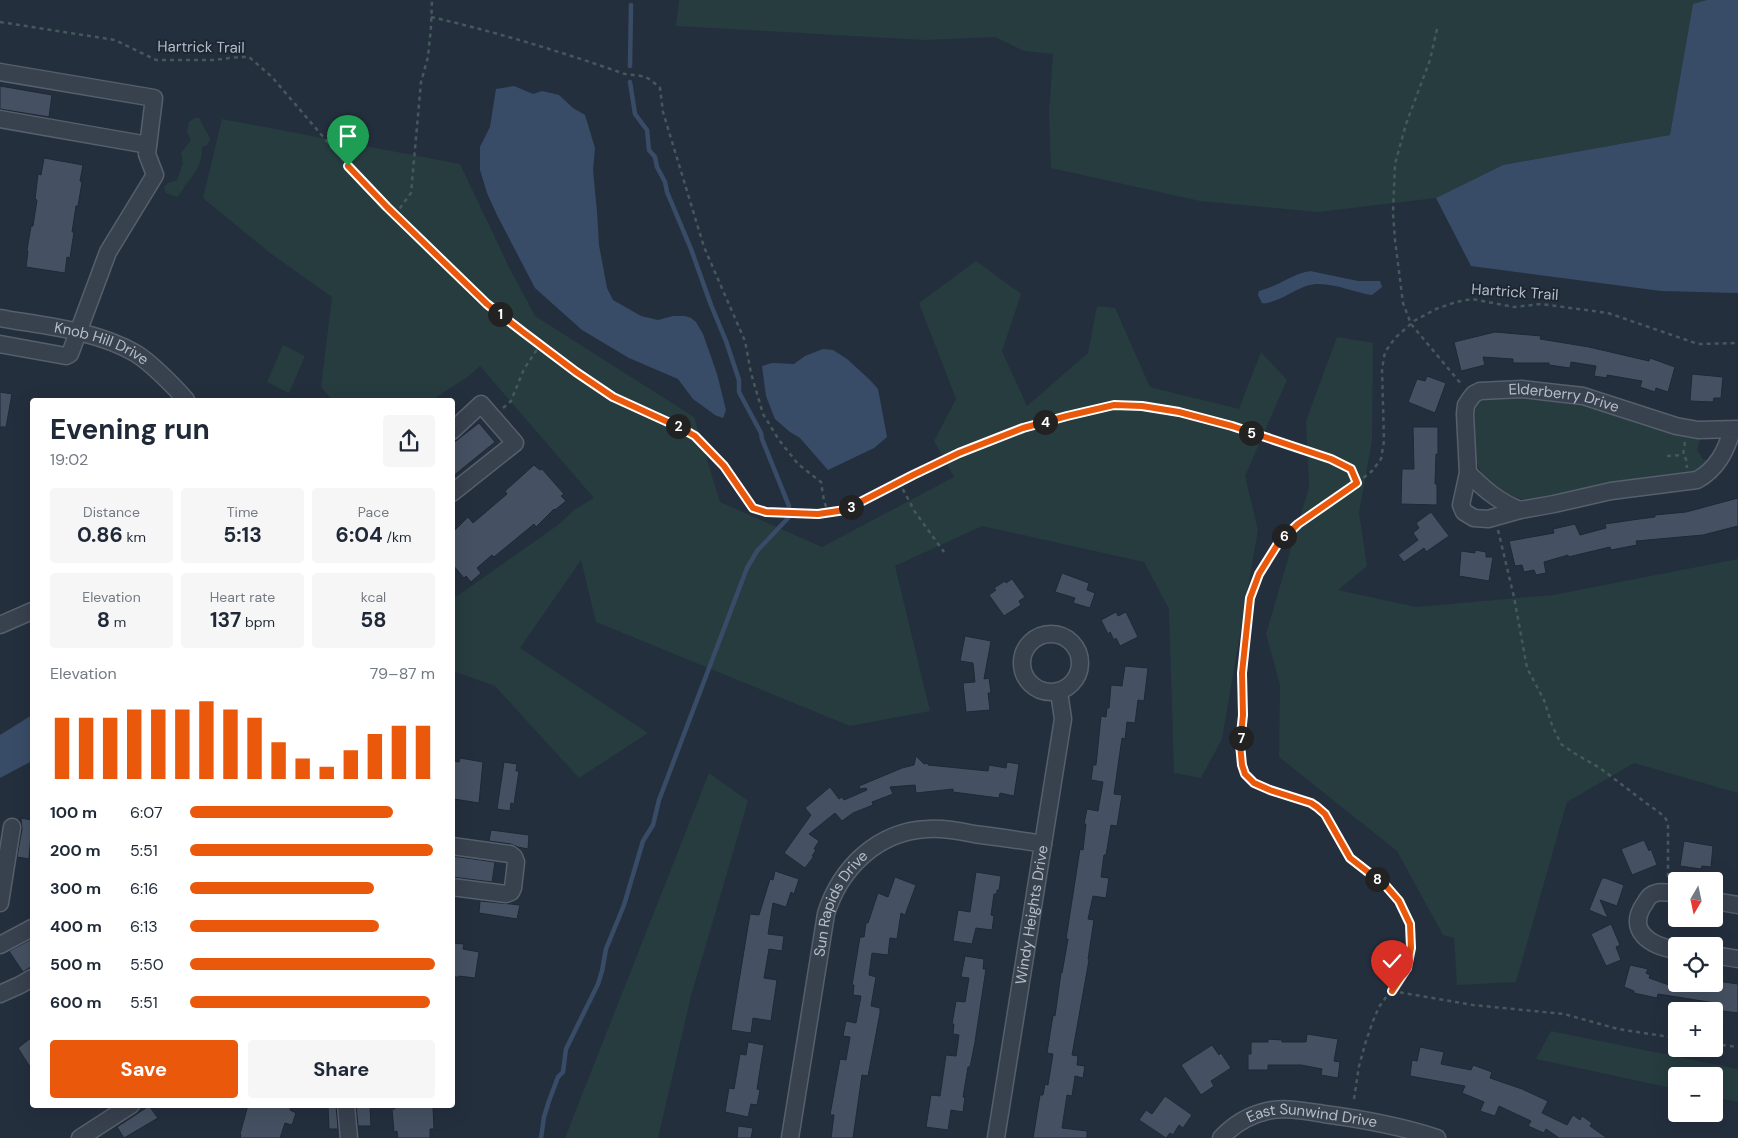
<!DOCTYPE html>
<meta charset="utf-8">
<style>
:root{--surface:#fff;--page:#f6f6f7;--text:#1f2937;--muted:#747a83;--accent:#ea580c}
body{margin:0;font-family:"DM Sans",sans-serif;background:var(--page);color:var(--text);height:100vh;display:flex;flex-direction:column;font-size:19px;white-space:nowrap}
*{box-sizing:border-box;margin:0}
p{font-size:16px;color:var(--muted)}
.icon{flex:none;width:28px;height:28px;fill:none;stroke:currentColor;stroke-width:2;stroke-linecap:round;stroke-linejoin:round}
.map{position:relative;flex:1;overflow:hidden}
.drawer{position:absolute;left:30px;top:398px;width:425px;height:710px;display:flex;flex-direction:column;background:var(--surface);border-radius:5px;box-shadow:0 5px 20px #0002}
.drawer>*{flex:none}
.needle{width:32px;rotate:189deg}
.buttons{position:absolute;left:1668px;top:872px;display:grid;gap:10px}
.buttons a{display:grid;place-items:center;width:55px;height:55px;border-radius:5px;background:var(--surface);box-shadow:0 5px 20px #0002;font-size:25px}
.pin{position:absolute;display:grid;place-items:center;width:42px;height:42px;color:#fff;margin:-51px -21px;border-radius:50% 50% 50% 0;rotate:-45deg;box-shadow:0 0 5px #0007}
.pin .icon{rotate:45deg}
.km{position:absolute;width:25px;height:25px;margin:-12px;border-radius:50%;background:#222;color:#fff;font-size:14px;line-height:25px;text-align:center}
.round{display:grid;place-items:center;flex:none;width:52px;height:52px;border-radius:5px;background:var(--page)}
.summary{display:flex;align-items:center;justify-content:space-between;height:85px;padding:0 20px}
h1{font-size:28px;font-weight:700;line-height:38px}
.figures{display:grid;grid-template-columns:repeat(3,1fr);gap:8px;height:85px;padding:5px 20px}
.figures div{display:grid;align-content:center;border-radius:5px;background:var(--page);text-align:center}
.figures b{font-size:21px;font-weight:700}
.figures small{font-size:14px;font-weight:400}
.figures p{font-size:14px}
.chart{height:140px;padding:10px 20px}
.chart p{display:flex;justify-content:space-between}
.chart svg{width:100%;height:90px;margin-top:5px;stroke:var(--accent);stroke-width:6}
.cta{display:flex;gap:10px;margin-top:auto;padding:10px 20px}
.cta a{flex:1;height:58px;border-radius:5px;background:var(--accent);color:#fff;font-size:20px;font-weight:700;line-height:58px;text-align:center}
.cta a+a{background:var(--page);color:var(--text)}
ul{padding:0 20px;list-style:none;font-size:16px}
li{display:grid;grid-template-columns:80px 60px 1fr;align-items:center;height:38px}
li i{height:12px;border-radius:6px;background:var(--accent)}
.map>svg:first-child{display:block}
.green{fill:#263c3f}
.water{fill:#394c67}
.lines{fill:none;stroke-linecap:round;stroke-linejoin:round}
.stream{stroke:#394c67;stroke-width:4.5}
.building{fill:#455162;stroke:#1f2835}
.minor-casing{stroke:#565f6c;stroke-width:19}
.path{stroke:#44595c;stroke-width:2.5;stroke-dasharray:4 4;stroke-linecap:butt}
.minor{stroke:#38414e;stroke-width:16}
.route-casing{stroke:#fff;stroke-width:10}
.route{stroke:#ea580c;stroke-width:6}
.labels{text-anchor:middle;stroke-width:4;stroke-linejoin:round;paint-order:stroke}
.street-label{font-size:15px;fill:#b4bcc9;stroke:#1d2633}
</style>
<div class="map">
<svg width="1738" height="1138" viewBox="0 0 1738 1138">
<rect width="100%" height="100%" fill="#242f3e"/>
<g class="green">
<polygon points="679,0 1707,0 1693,4 1670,135 1503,165 1436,198 1318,212 1200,201 1051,168 1049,113 1053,54 1024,51 995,37 924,40 676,26"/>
<path d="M195,118H200C202,127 208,131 210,140L207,145L202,147C203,162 195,174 186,184C183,188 182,193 177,197L166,193L164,187L168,183L177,180L183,163L181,153L191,140L187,132L189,122Z"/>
<polygon points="222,119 460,164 509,267 535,316 694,417 720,502 822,547 954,477 934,441 956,399 919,303 976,261 1021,294 1002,351 1027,406 1088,353 1097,306 1115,308 1150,387 1239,409 1261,352 1287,380 1245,476 1258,530 1222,739 1201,778 1174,773 1169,609 1144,562 982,526 895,566 930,711 850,726 596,622 581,560 520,648 648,733 579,778 495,686 453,671 453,599 558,525 574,510 594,498 480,366 469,376 432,400 332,400 321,387 332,297 270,253 203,198"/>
<polygon points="1337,337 1373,343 1372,441 1359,513 1367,566 1338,590 1416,607 1553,595 1738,559 1738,793 1634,763 1567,802 1516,982 1457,985 1454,938 1443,935 1397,851 1279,757 1280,685 1266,634 1309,487 1306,421"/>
<polygon points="283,345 305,356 289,393 267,382"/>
<path d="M1488,396C1516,398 1545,396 1572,402C1616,413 1654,433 1700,439L1697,450L1703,459L1709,463C1687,481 1654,476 1627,480C1593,485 1559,496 1525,500C1470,486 1473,455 1473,407L1480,399Z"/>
<polygon points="709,773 748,801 691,996 658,1138 565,1138"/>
<polygon points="1551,1031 1738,1069 1738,1102 1714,1097 1714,1076 1676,1076 1676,1089 1536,1059"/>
</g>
<g class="water">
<polygon points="1707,0 1738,0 1738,293 1661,291 1471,266 1436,198 1503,165 1670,135 1693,4"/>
<polygon points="514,86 533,94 542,91 559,95 573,108 585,115 595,148 593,170 597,212 599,245 607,288 613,300 641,316 658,320 673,316 685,316 691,318 696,322 703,334 717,374 726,410 723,418 715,415 693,399 678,379 629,358 582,330 535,288 497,215 487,193 480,170 480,147 490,127 496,89"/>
<path d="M1310,271L1358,281H1380L1382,287L1372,295C1351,292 1327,279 1306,286C1294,290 1273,305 1262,303L1258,295L1259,291C1277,287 1292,274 1310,271Z"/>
<polygon points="823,349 833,350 847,359 870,380 878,389 887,437 874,448 828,470 800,438 790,432 775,419 766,396 762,366 772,363 794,364 805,356"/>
<polygon points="32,715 32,761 0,778 0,735"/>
</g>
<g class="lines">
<g class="stream">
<polyline points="630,66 631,5"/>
<polyline points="541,1138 544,1117 549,1101 558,1077 563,1072 566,1049 598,984 602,971 606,949 624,905 643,841 653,825 659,800 747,568 757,551 789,517 789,506 762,439 761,433 739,392 739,380 726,341 711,305 691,249 667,192 665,182 657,167 655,157 649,150 647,130 635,114 630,82"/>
</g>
</g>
<g class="building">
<polygon points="0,86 52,95 49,117 0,109"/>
<polygon points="44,158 83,165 80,181 82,182 78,206 76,206 72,232 74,232 70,258 67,257 65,273 26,267 28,251 27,250 31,226 33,226 37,200 35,199 38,174 41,175"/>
<polygon points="1495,332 1541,336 1540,339 1589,347 1649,361 1650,358 1675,367 1668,392 1656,388 1655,392 1640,387 1642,381 1607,375 1607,378 1594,376 1596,366 1571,362 1570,368 1549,365 1549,363 1513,363 1513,359 1483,357 1485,365 1461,371 1454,342"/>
<polygon points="1692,374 1723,377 1721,398 1714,398 1713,402 1690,401"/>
<polygon points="1427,376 1446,383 1435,413 1408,402 1417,379 1425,381"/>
<polygon points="0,392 12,394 6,427 0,427"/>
<polygon points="479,423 495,442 452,477 452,444"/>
<polygon points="1413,427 1438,427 1438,454 1436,454 1435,484 1437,484 1437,505 1401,504 1402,469 1414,469"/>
<polygon points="534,465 540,470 542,469 564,494 561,496 566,501 555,510 554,509 536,527 534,524 494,557 492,555 477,568 481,573 471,582 466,576 464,578 452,564 452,533 468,517 473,523 507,494 505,491"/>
<polygon points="1738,498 1738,526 1703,535 1636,541 1637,545 1611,550 1610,547 1568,557 1568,555 1544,562 1546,573 1536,575 1534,570 1524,572 1522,565 1515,566 1509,541 1554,533 1553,529 1575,524 1580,535 1606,528 1605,524 1639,519 1655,517 1655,515 1686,512"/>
<polygon points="1431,512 1449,536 1426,552 1424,548 1404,562 1398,555 1418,540 1413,533 1419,528 1416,523"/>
<polygon points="1475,550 1486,552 1486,557 1493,557 1489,581 1459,576 1461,551 1475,553"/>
<polygon points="1062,573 1089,583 1087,590 1095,593 1090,608 1073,603 1075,598 1055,592"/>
<polygon points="1012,579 1025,597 1019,601 1021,605 1004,616 989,595 996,590 994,588 1005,581 1006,583"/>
<polygon points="1116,612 1118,616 1126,612 1138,637 1120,646 1116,638 1114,640 1110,632 1108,634 1101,620"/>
<polygon points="965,636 991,641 984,679 989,678 991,693 988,693 990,710 966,712 963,683 975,682 973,663 960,661"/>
<polygon points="1125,666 1148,668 1144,701 1138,700 1135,723 1127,722 1125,739 1122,738 1114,794 1122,795 1117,826 1111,825 1106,855 1104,855 1101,877 1109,878 1106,898 1093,896 1088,919 1094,920 1088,959 1089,960 1072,1055 1078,1056 1077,1065 1085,1066 1083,1078 1075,1076 1072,1096 1067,1095 1062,1128 1087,1131 1087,1138 1033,1138 1040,1095 1043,1095 1045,1084 1048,1085 1053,1054 1047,1053 1053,1015 1055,1016 1061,973 1062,973 1068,939 1066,939 1080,849 1083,850 1086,824 1084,824 1087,809 1098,811 1103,782 1091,780 1093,765 1096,765 1101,716 1106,717 1107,708 1109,708 1111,685 1122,686"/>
<polygon points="916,756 924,764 928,763 928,765 988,771 989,765 1006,768 1007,762 1019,764 1014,796 1000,793 999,798 953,792 953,789 916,793 915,785 890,787 893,794 872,802 873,805 853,813 842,821 835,813 809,834 819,841 814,849 816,850 812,856 814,856 805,868 784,853 811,815 805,808 830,787 839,799 842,797 844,800 867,790 866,788 860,789 859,786 902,768 914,765"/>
<polygon points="460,758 483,762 479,803 454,799 452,761 459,762"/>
<polygon points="504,762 517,764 516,771 519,771 514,804 511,803 510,811 497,809"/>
<polygon points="21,818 32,820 29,859 17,857 22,829"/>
<polygon points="491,830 529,835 528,849 518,847 511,844 489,841"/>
<polygon points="1644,840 1649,851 1651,849 1657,865 1632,875 1621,849"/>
<polygon points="1684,841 1713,846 1711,867 1702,866 1701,869 1680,866"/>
<polygon points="452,856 495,862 492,882 452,877"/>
<polygon points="775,871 799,879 794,894 791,892 786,907 773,903 768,934 784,936 782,951 769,949 764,978 777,980 771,1021 753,1018 751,1033 731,1030 750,914 759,915 770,879 773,880"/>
<polygon points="976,872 1001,876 999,890 997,890 997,894 994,894 991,915 994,916 992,930 976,928 972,944 953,941 958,910 970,912"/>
<polygon points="895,877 916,885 905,915 901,913 897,939 890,938 888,955 872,953 869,975 876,977 871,1006 880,1008 880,1013 868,1076 862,1075 853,1138 831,1138 834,1115 830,1115 840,1059 846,1060 850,1037 843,1036 846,1021 856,1023 861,996 853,995 854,985 852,985 860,937 864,937 866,923 868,923 878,893 888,897"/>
<polygon points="1602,878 1605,878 1624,885 1617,906 1600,900 1608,918 1589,910"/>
<polygon points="480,901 520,905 517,919 479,913"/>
<polygon points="1611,924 1620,945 1616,947 1621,960 1606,966 1591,934"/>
<polygon points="32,939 32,966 23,972 9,951"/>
<polygon points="452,943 464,944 463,949 479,952 475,978 459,976 459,977 452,977"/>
<polygon points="965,956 984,959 983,969 986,969 975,1042 970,1067 968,1067 963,1097 965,1097 963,1112 951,1110 948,1130 926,1127 931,1095 940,1096 946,1055 956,1056 959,1035 953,1034 954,1024 952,1024 956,1001 965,1002 969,978 961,977"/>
<polygon points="1630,965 1648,969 1646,973 1650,975 1649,978 1672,986 1672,984 1717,984 1717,981 1738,984 1738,1013 1714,1010 1715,1003 1658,994 1657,998 1634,993 1634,991 1624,987"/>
<polygon points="1307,1034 1338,1039 1334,1061 1340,1062 1338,1078 1321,1075 1322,1069 1301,1065 1268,1065 1268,1070 1248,1070 1248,1054 1251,1054 1251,1042 1268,1042 1268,1039 1282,1040 1282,1042 1306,1042"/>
<polygon points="32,1037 32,1070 18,1048"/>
<polygon points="748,1042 764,1045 757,1089 760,1090 757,1105 751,1104 748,1117 725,1112 729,1088 734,1089 740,1054 746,1055"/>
<polygon points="1212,1045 1219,1055 1221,1053 1231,1068 1211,1081 1214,1086 1201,1095 1181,1065"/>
<polygon points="1420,1047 1444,1052 1441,1064 1471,1070 1473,1065 1492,1072 1490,1078 1522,1089 1548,1101 1542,1113 1567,1125 1573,1115 1580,1120 1582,1116 1592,1123 1590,1126 1607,1138 1559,1138 1546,1129 1544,1133 1528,1126 1531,1121 1499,1106 1495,1116 1480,1111 1484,1102 1462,1093 1465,1086 1410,1076 1412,1060 1417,1061"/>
<polygon points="1165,1096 1192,1115 1183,1128 1179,1125 1173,1135 1170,1133 1166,1138 1139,1120 1146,1110 1152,1114"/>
<polygon points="248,1105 285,1105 290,1107 290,1110 296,1113 292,1125 285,1123 280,1138 240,1138 241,1135 240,1134"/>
<polygon points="328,1105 336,1105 338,1129 329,1129"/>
<polygon points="356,1105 370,1105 371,1126 358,1126"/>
<polygon points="394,1105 431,1105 431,1107 433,1107 434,1129 430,1129 430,1138 398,1138 397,1131 394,1132 392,1109 395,1109"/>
<polygon points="149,1106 158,1118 124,1138 117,1127"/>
<polygon points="738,1126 753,1128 751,1138 737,1138"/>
</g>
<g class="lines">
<defs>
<g id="minor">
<polyline points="0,72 154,98 147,154 155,175 108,252 70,354 66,356 0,344"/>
<polyline points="0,119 148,145"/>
<path id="s1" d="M0,318C44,326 95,330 135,353C149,361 175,387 186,400"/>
<path id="s2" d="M1732,430C1726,451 1717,469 1697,480L1611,491L1554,504L1520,510L1488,519L1474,518L1464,512L1461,505L1468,473L1465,414L1466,405L1470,399L1474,394L1480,391L1522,389L1583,396L1676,426L1698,430L1738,429"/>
<polyline points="452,431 481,404 515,443 452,493"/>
<path d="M1468,473C1484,489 1499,502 1520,510"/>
<polyline points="0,625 32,611"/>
<circle cx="1051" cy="663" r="29"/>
<polyline points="452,846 510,854 514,857 516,862 513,888 511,892 506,894 452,887"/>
<path d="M1676,894C1670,893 1662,891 1656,893C1651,894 1647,899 1645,903C1625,931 1651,946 1676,950"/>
<polyline points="1714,901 1738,905"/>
<polyline points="0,903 12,827"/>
<polyline points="0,945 32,928"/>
<polyline points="1714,955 1738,959"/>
<polyline points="0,994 20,985 32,978"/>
<polyline points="346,1105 349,1138"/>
<polyline points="80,1138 131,1105"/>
<path id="s3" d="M790,1138L826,914C840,868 878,831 928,829C944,828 959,831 974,834C997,837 1020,840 1043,844"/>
<path id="s4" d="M996,1138L1063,719L1059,692"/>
<path id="s5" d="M1221,1138C1233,1125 1250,1115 1267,1111C1286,1107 1305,1111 1324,1114C1362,1119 1400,1126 1437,1138"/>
</g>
</defs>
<use href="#minor" class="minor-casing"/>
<g class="path">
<path d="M431,17C496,32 559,51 622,73C629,76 637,74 644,77C650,78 655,84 660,88L663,112L704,247L745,341L751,373L763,414L779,440L798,464L821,482L824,501L828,512"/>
<polyline points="0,22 115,40 156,60 214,60 239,57 249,57 272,77 348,166 387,207 487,304 576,372 613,397 681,428 695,436 724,466 753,508 766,512 818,514 845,510 913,475 959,453 1023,429 1067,416 1114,405 1142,406 1179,412 1232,426 1331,459 1351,469 1357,483"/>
<polyline points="1437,29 1430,60 1406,124 1395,164 1393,213 1395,240 1403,303 1411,324 1462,385"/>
<polyline points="395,215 411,193 421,82 428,57 431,27 432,0"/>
<polyline points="503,408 511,401 524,369 536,351 535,342"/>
<polyline points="1685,442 1683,455 1686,459 1687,468"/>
<polyline points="1667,456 1683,455"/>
<polyline points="899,482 915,512 944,552"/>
<polyline points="1498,530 1514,597 1527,668 1544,700 1552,725 1561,744 1574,753 1600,768 1646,803 1660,813 1666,819 1668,826 1668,878"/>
<polyline points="1392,991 1473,1005 1564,1014 1618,1029 1676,1038"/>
<polyline points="1714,1044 1738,1047"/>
<polyline points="1354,1099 1359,1066 1366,1041 1373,1021 1379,1007 1407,968 1411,948 1410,924 1399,901 1386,886 1349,858 1325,814 1317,807 1311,803 1270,790 1254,783 1245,774 1242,765 1240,744 1243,715 1242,673 1250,598 1259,574 1279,542 1298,524 1357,483 1372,471 1381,459 1384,441 1382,369 1385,352 1395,338 1414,321 1436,309 1456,302 1472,299 1514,307 1541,304 1608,313 1698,344 1738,343"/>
</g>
<use href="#minor" class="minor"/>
</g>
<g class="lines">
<defs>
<polyline id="route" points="348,166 387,207 487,304 523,332 576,372 613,397 681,428 695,436 724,466 753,508 766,512 818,514 845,510 913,475 959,453 1023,428 1067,416 1114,405 1142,406 1179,412 1232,426 1331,459 1351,469 1357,483 1298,524 1279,542 1259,574 1250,598 1242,673 1243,715 1240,744 1242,765 1245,774 1254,783 1270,790 1311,803 1317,807 1325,814 1350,858 1386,886 1399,901 1410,924 1411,948 1407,968 1392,991"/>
</defs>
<use href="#route" class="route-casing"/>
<use href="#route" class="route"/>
</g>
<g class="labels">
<g class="street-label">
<text transform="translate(201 47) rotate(1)" y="5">Hartrick Trail</text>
<text transform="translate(1515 292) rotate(4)" y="5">Hartrick Trail</text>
<text dy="5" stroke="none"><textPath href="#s1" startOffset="105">Knob Hill Drive</textPath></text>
<text dy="5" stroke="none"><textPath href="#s2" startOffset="515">Elderberry Drive</textPath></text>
<text dy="5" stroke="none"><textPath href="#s3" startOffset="242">Sun Rapids Drive</textPath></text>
<text dy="5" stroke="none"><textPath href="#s4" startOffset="226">Windy Heights Drive</textPath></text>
<text dy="5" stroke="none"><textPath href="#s5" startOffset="99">East Sunwind Drive</textPath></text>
</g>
</g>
</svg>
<div class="buttons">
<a><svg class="needle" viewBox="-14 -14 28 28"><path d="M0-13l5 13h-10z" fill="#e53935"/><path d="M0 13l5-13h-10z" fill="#747a83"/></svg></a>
<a><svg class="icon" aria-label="locate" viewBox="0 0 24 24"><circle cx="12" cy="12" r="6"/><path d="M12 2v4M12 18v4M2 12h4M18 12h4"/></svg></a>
<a>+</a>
<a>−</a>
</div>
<div class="pin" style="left:348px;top:166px;background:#1e9e55"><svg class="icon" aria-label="arrive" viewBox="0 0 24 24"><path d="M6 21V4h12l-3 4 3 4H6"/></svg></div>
<div class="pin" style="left:1392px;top:991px;background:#d93025"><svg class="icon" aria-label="check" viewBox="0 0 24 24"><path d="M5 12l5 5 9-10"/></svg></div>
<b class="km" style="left:500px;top:314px">1</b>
<b class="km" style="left:678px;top:426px">2</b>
<b class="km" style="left:851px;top:507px">3</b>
<b class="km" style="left:1045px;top:422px">4</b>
<b class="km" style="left:1251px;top:433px">5</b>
<b class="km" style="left:1284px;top:536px">6</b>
<b class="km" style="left:1241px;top:738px">7</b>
<b class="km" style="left:1377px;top:879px">8</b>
<section class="drawer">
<div class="summary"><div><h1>Evening run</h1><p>19:02</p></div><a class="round"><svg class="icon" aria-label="share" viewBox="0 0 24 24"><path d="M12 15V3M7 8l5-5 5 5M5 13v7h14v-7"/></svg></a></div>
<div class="figures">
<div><p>Distance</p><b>0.86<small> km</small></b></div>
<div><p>Time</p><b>5:13</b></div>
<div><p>Pace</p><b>6:04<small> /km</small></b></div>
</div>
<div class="figures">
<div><p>Elevation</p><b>8<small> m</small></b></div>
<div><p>Heart rate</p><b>137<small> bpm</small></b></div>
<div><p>kcal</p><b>58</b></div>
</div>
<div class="chart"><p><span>Elevation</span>79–87 m</p>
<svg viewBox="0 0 160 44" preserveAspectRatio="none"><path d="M5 44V14M15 44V14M25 44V14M35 44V10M45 44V10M55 44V10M65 44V6M75 44V10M85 44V14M95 44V26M105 44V34M115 44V38M125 44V30M135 44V22M145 44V18M155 44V18"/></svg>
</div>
<ul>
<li><b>100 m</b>6:07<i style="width:83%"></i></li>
<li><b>200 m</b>5:51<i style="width:99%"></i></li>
<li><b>300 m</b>6:16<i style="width:75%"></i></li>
<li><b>400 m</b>6:13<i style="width:77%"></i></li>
<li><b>500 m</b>5:50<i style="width:100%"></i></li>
<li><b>600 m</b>5:51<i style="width:98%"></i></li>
</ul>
<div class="cta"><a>Save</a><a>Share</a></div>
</section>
</div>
